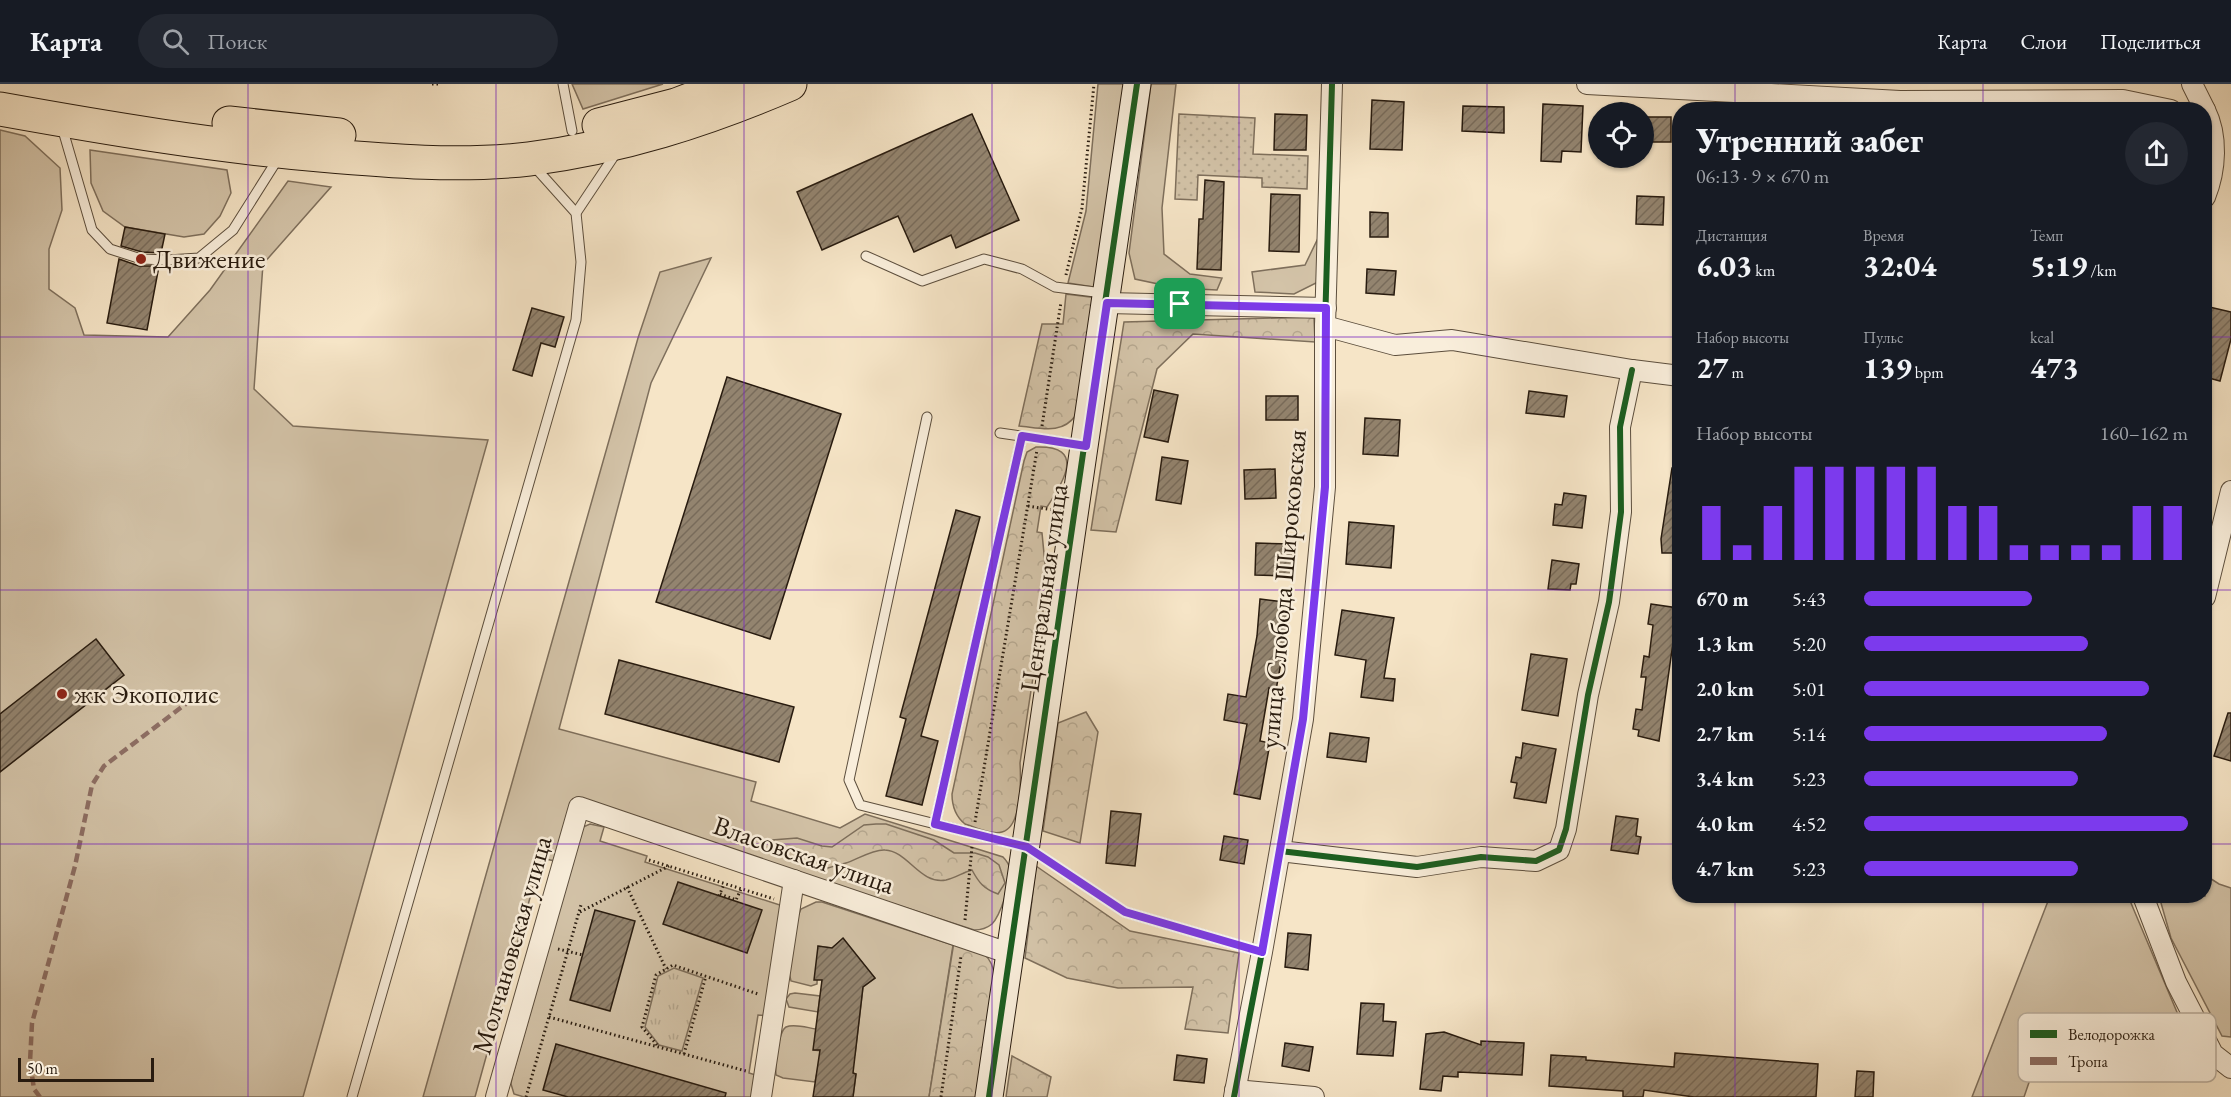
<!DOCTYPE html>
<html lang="ru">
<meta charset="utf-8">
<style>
:root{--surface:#171b24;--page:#242831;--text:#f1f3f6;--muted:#9ea1a6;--line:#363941;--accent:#7c3aed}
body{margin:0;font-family:"EB Garamond",serif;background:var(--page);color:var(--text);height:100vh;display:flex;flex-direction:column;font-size:22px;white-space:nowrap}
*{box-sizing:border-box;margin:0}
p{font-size:20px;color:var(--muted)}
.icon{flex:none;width:33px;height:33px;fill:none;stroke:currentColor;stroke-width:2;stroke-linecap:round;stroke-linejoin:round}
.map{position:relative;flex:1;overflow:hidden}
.side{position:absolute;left:1672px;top:18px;width:540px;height:801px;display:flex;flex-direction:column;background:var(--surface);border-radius:24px;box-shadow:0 2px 4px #0004}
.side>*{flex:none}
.fabs{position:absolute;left:1588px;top:18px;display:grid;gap:12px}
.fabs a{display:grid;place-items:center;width:66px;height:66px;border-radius:50%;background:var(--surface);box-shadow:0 2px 4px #0004;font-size:30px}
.scale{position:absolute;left:18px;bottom:15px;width:136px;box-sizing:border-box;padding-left:6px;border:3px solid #281b0f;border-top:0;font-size:16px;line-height:21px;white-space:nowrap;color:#281b0f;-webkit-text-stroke:4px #f9eedb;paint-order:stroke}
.pin{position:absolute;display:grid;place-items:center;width:51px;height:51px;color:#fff;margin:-26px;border-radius:12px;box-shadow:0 3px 9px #0006}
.round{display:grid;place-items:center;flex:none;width:63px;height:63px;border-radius:32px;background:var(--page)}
.headline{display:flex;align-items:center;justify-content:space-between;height:102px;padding:0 24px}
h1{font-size:33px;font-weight:800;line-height:45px}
.figures{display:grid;grid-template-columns:repeat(3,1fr);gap:9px;height:102px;padding:6px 24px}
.figures div{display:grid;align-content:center}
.figures b{font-size:30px;font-weight:800}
.figures small{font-size:16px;font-weight:400}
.figures p{font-size:16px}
.chart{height:168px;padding:12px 24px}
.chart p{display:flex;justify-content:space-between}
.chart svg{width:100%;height:108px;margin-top:6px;stroke:var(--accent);stroke-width:6}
ul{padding:0 24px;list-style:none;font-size:20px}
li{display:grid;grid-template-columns:96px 72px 1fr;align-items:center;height:45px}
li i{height:15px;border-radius:8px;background:var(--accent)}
header{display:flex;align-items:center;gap:36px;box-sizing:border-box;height:84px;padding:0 30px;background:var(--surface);border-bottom:2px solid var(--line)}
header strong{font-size:28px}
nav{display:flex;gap:33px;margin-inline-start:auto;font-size:21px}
.search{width:420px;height:54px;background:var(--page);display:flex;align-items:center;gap:15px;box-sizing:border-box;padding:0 21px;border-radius:33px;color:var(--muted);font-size:22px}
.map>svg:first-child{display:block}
.grass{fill:#d3c3a8;stroke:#7e6f5c;stroke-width:1.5}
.forest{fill:url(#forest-crowns);stroke:#7e6f5c;stroke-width:1.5}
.park{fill:url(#park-tufts);stroke:#7e6f5c;stroke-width:1.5}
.garden{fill:url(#garden-dots);stroke:#7e6f5c;stroke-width:1.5}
.building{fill:url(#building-hatch);stroke:#281b0f;stroke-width:1.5}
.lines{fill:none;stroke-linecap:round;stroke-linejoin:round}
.lane-casing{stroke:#5c4e3d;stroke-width:11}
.street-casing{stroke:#5c4e3d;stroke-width:22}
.secondary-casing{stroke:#281b0f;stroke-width:29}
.highway-casing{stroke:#281b0f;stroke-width:35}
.path{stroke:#281b0f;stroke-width:3;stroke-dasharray:1.5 3;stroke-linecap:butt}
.lane{stroke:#f9eedb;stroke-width:9}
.street{stroke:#f9eedb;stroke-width:20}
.secondary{stroke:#f9eedb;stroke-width:27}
.highway{stroke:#f6e5c7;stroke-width:33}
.quiet{stroke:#8d6e63;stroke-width:4.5;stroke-dasharray:9 4.5;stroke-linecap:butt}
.cycleway-casing{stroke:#f9eedb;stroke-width:10}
.cycleway{stroke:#1b5e20;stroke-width:6}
.route-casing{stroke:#fff;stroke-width:12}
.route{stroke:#7c3aed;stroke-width:8}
.grid{fill:none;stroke:#7b2cbf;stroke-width:1.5;stroke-opacity:0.55}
.poi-dot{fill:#8f2418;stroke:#f9eedb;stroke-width:2}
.labels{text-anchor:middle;stroke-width:5;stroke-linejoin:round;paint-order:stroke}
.poi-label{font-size:27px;fill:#281b0f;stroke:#f9eedb;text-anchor:start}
.street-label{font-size:27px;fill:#281b0f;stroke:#f9eedb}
.key{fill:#f9eedb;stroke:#baaf9e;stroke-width:1.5}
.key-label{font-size:16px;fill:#281b0f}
</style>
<header>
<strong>Карта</strong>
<div class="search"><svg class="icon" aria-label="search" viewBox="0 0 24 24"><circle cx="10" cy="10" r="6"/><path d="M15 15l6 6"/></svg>Поиск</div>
<nav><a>Карта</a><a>Слои</a><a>Поделиться</a></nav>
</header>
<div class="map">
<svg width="2231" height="1013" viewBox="0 0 2231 1013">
<defs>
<pattern id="forest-crowns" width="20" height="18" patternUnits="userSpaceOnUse" patternTransform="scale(1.5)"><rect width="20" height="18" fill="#d3c3a8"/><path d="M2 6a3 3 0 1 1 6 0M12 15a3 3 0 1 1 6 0" fill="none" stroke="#b5a78f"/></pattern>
<pattern id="park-tufts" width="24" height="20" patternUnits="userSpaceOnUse" patternTransform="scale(1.5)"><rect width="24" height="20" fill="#d3c3a8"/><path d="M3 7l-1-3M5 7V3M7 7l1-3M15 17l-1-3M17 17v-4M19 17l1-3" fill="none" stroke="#b5a78f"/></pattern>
<pattern id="garden-dots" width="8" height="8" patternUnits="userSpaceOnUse" patternTransform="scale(1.5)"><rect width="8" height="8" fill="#d3c3a8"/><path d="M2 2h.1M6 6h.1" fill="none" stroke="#b5a78f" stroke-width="1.8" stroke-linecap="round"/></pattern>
<pattern id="building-hatch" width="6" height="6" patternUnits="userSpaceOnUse" patternTransform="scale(1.5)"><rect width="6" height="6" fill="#93846f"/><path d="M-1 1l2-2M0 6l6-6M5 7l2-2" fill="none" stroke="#786b5a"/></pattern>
</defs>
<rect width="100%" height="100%" fill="#f6e5c7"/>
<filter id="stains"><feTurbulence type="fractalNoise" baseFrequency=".00333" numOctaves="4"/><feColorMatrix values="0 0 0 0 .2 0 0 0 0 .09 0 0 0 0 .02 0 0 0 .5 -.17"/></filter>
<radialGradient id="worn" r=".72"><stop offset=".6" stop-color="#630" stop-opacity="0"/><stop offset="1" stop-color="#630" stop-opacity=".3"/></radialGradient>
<g class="grass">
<polygon points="572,0 663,0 583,25"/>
<polygon points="1098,0 1124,0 1100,204 1068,199 1086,127"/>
<polygon points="1151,0 1176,0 1162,124 1164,170 1190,190 1222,194 1217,206 1177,204 1135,195 1129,169"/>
<polygon points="0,46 25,52 60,84 62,126 49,165 49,205 75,224 84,251 168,253 210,206 288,97 331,103 263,180 254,305 293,342 488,356 303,1013 0,1013"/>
<polygon points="90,66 227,86 231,109 220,132 204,150 184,153 125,143 103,127 91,99"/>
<polygon points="1321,148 1320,197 1294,210 1255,208 1252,188 1305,181"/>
<path d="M711,174L651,299L559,645L756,698L751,717L840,744L865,730L1003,773C1006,776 1009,780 1010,785C1012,797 1000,832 992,840C986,845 981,846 974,846L573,715L555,777L541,774L475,1013H423L638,254L660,188Z"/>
<polygon points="590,740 604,743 600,757 647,772 645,778 783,822 768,932 758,931 749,989 759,992 756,1013 524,1013 514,1010 511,1000 512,993 583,743"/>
<polygon points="2205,791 2219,800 2231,804 2231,953 2222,952 2171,854 2159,812 2205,812"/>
<polygon points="2050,812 2128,812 2190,959 2035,981 2024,1013 1972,1013"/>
<path d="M816,818H822L953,861L929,1013H853L856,990L818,984L815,998L783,994L776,991C775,982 778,948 786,943C794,939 808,944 816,945L814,966L855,971L863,903L875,894L843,855L832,864L818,862L817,900L811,902L791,897L789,888L798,832L801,825Z"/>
<polygon points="795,909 820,912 818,928 789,923 786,915 790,910"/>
</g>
<g class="forest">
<path d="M1066,210L1098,214L1076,331C1062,351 1041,344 1019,342L1042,240H1063Z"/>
<polygon points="1314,233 1315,258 1193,250 1157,285 1116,448 1091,446 1124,238"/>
<path d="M1036,363C1087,361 1063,399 1047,423L1041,422L1037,448L1042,449L1047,501L1020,679C1021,695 1022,743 1002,748C991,751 975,743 965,740C955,732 952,722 952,710L1024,377L1027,368Z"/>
<polygon points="1086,628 1098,648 1080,759 1043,747 1058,639"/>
<path d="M876,740H886L934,756L954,769H975L988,773L999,781L1005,799L998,810C984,805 979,799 972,786C964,788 955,794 946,796C920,801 908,767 885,766C873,765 856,776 846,779C840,781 834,782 828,784L790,765L774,769L769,762L772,756L797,754L822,762L832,763L864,741Z"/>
<polygon points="1036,782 1130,847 1239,869 1228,949 1185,945 1193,903 1118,904 1067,894 1025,874"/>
<path d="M954,858C977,866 991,866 995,893L977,1013H929Z"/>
<polygon points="1012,972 1051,993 1047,1013 1006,1013"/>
</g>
<polygon class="park" points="674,884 703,894 682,967 659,961 645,943 658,892"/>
<polygon class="garden" points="1179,30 1255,34 1253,70 1308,72 1307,105 1262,103 1262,94 1198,91 1197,116 1175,115"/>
<g class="building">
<polygon points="1372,16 1404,18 1402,66 1370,65"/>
<polygon points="1543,20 1583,22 1581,68 1562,67 1561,78 1541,77"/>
<polygon points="1463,22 1504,23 1504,49 1462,47"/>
<polygon points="972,30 1019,136 956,164 951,151 914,168 898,132 822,166 797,108"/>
<polygon points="1275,30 1307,31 1306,66 1274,66"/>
<rect x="1644" y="33" width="27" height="25"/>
<polygon points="1205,96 1224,98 1221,186 1197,185 1199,135 1203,135"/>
<polygon points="1271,110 1300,111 1299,168 1269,167"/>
<polygon points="1637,112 1664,113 1663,141 1636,140"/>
<polygon points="1370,128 1388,129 1388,153 1370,153"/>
<polygon points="125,143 165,150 161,169 142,168 121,162"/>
<polygon points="119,175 139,182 159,182 147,246 107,239"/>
<polygon points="1367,185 1396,187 1394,211 1366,209"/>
<polygon points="2205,222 2231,228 2231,255 2220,297 2205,293"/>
<polygon points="532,224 564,233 555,263 541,259 532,292 513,286"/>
<polygon points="727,293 841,330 770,555 656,518"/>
<polygon points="1154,306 1178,311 1168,358 1144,353"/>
<polygon points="1529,307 1567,312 1564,333 1526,329"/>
<rect x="1266" y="312" width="32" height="24"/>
<polygon points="1365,334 1400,336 1398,372 1363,370"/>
<polygon points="1162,373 1188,377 1181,420 1156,416"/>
<polygon points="1672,384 1680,385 1680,469 1662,469 1661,455"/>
<polygon points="1275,385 1276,414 1245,415 1244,386"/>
<polygon points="1564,409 1586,412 1582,444 1553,441 1555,420 1562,421"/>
<polygon points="956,426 980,433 921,652 938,657 922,721 886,712 906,635 900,633"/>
<polygon points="1349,438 1394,442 1391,484 1346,480"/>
<polygon points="1256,459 1293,460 1292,492 1255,491"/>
<polygon points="1552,476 1579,480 1576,500 1571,500 1570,506 1548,505"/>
<polygon points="1260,515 1292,519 1276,606 1269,604 1260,657 1270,659 1260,715 1234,710 1247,640 1224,636 1228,610 1246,613 1257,552"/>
<polygon points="1651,520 1678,524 1659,657 1638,652 1639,646 1633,645 1636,625 1642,626 1646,593 1641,593 1644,572 1649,573 1653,541 1648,540"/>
<polygon points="1342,526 1394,534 1384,594 1395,595 1393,617 1361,613 1366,576 1335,571"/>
<polygon points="96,555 124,591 0,688 0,630"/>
<polygon points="1531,570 1567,575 1558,632 1522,626"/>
<polygon points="619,576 794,623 779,678 605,630"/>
<polygon points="2228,629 2231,629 2231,677 2214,672"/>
<polygon points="1330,649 1369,654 1366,678 1327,673"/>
<polygon points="1523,659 1556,665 1546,719 1514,714 1517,699 1511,698 1516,673 1521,674"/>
<polygon points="1111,727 1141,730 1135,782 1106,779"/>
<polygon points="1616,732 1638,735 1636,752 1641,753 1638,770 1611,766"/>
<polygon points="1224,752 1248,756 1244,780 1220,776"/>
<polygon points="678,798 762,826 747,869 663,840"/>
<polygon points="595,826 635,837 610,927 570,916"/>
<polygon points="1288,849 1311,851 1308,886 1285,883"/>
<polygon points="843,854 875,894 863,903 853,989 856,990 853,1013 813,1013 820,966 813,966 822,896 814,896 818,862 832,864"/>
<polygon points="1361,919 1384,920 1383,937 1396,938 1393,972 1357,970"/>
<polygon points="1444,948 1481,961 1481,957 1524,959 1522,991 1458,988 1458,993 1443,992 1441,1007 1420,1005 1426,950"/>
<polygon points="1285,959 1313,963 1309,987 1282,982"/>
<polygon points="556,960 726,1009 725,1013 568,1013 543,1006"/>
<polygon points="1675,969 1818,980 1816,1013 1694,1013 1644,1006 1643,1013 1623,1013 1623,1007 1549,1002 1551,971 1586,973 1586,976 1674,983"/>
<polygon points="1177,971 1207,975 1204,999 1174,996"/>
<polygon points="1857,987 1874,988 1873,1013 1855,1013"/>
</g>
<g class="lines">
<defs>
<g id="lane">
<polyline points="563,0 572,47"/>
<polyline points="62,43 92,146 110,165 141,175 168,176 199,174 233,146 279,73"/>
<polyline points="576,129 616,69"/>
<polyline points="866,172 922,197 984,175 1022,185 1055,203 1103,209"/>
<polyline points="927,333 849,696 860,721 1027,763 1125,828 1262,868"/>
<polyline points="1000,349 1081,361"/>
<polyline points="935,740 1022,352"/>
<polyline points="352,1013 576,236 581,178 576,129 533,81"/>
</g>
<g id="street">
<polyline points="1587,0 1900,17 2123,16 2171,26"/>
<polyline points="2192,0 2205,26"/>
<path d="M2205,26C2218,52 2216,86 2205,113"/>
<polyline points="1107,219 1326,224"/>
<polyline points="1325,242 1395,261 1452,256 1632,286 1680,292"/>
<polyline points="2205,513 2231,407"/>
<polyline points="1280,767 1417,783 1481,773 1536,777 1559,766 1566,745 1588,611 1609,518 1621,428 1620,343 1632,286"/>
<polyline points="2143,812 2176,898 2213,970 2231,984"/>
<polyline points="1235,1006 1314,1013"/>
<polyline points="496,1013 579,723 1011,870"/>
<polyline points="761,1013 794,796"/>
<polyline points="1234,1013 1262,868 1303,635 1325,403 1325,242 1332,0"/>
</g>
<polyline id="secondary" points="989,1013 1137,0"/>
<g id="highway">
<path d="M0,25C106,44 213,62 320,71C389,77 459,83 529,75C621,63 704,37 790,0"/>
<polyline points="229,39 339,51"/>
<polyline points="599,41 676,21 731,0"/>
</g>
</defs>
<use href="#lane" class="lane-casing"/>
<use href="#street" class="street-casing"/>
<use href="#secondary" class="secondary-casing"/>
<use href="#highway" class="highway-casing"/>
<g class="path">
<polyline points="432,0 441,0"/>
<polyline points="1066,191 1082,124 1094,0"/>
<polyline points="1042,342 1061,218"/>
<polyline points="1028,422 1053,426"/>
<polyline points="975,738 1037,366"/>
<polyline points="649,776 774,815"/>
<polyline points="627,803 666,885"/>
<polyline points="720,810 736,816 741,805"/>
<polyline points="719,812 724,800"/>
<polyline points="580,828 669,782"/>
<polyline points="965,836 972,763"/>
<polyline points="558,865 583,871"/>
<polyline points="549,933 746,987"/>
<polyline points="657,961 642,943 656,891 673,881 758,910"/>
<polyline points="684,970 706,892"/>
<polyline points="526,1013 581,821"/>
<polyline points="941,1013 961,872"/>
</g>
<use href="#lane" class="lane"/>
<use href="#street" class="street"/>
<use href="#secondary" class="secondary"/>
<use href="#highway" class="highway"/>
<polyline class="quiet" points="40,1013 34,1005 30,978 32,939 75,782 92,701 104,682 187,619"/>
<defs>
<g id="cycleway">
<polyline points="1280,767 1417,783 1481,773 1536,777 1559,766 1566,745 1588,611 1609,518 1621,428 1620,343 1632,286"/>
<polyline points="989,1013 1137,0"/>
<polyline points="1234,1013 1262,868 1303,635 1325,403 1325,242 1332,0"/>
</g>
</defs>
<use href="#cycleway" class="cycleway-casing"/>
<use href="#cycleway" class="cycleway"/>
</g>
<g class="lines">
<defs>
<polygon id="route" points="1107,219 1326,224 1325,403 1303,635 1262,868 1125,828 1027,763 935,740 1022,352 1086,362"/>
</defs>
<use href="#route" class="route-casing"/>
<use href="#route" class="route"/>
</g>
<path class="grid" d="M248,0V1013M496,0V1013M744,0V1013M992,0V1013M1239,0V1013M1487,0V1013M1735,0V26M1983,0V26M0,253H1680M2205,253H2231M0,506H1680M2205,506H2231M0,760H1680M2205,760H2231M1735,812V1013M1983,812V1013"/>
<g class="poi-dot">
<circle cx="141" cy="175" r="6"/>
<circle cx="62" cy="610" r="6"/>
</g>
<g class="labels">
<g class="poi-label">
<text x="153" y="184">Движение</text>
<text x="74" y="619">жк Экополис</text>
</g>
<g class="street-label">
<text transform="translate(1044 504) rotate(-82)" y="9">Центральная улица</text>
<text transform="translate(1283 505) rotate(-85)" y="9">улица Слобода Широковская</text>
<text transform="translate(804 771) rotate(19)" y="9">Власовская улица</text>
<text transform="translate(512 861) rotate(-74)" y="9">Молчановская улица</text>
</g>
</g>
<rect x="2018" y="929" width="198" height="69" rx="9" class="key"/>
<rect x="2030" y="946" width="27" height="8" fill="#1b5e20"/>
<rect x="2030" y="973" width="27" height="8" fill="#8d6e63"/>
<g class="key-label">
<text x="2068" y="956">Велодорожка</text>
<text x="2068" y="983">Тропа</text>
</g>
<rect width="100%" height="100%" filter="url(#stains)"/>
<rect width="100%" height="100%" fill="url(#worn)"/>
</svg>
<div class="fabs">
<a><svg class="icon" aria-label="locate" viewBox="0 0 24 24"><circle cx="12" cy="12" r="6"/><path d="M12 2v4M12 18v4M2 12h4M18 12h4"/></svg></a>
</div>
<div class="scale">50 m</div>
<div class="pin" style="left:1180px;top:220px;background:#1e9e55"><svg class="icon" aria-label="arrive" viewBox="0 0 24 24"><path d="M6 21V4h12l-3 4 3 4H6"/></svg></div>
<section class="side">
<div class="headline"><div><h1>Утренний забег</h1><p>06:13 · 9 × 670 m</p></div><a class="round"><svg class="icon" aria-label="share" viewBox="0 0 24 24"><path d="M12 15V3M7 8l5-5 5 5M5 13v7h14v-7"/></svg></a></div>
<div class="figures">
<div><p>Дистанция</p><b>6.03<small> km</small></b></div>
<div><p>Время</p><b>32:04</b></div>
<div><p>Темп</p><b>5:19<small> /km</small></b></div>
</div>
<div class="figures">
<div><p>Набор высоты</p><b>27<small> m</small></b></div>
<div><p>Пульс</p><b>139<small> bpm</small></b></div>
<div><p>kcal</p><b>473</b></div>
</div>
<div class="chart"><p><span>Набор высоты</span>160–162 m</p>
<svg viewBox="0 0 160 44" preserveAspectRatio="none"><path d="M5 44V22M15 44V38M25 44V22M35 44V6M45 44V6M55 44V6M65 44V6M75 44V6M85 44V22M95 44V22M105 44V38M115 44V38M125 44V38M135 44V38M145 44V22M155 44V22"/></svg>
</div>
<ul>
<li><b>670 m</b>5:43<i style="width:52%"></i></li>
<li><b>1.3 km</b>5:20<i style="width:69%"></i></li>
<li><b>2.0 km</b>5:01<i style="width:88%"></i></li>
<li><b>2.7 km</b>5:14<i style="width:75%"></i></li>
<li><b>3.4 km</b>5:23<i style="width:66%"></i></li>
<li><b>4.0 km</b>4:52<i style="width:100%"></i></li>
<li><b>4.7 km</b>5:23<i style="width:66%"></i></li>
</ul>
</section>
</div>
